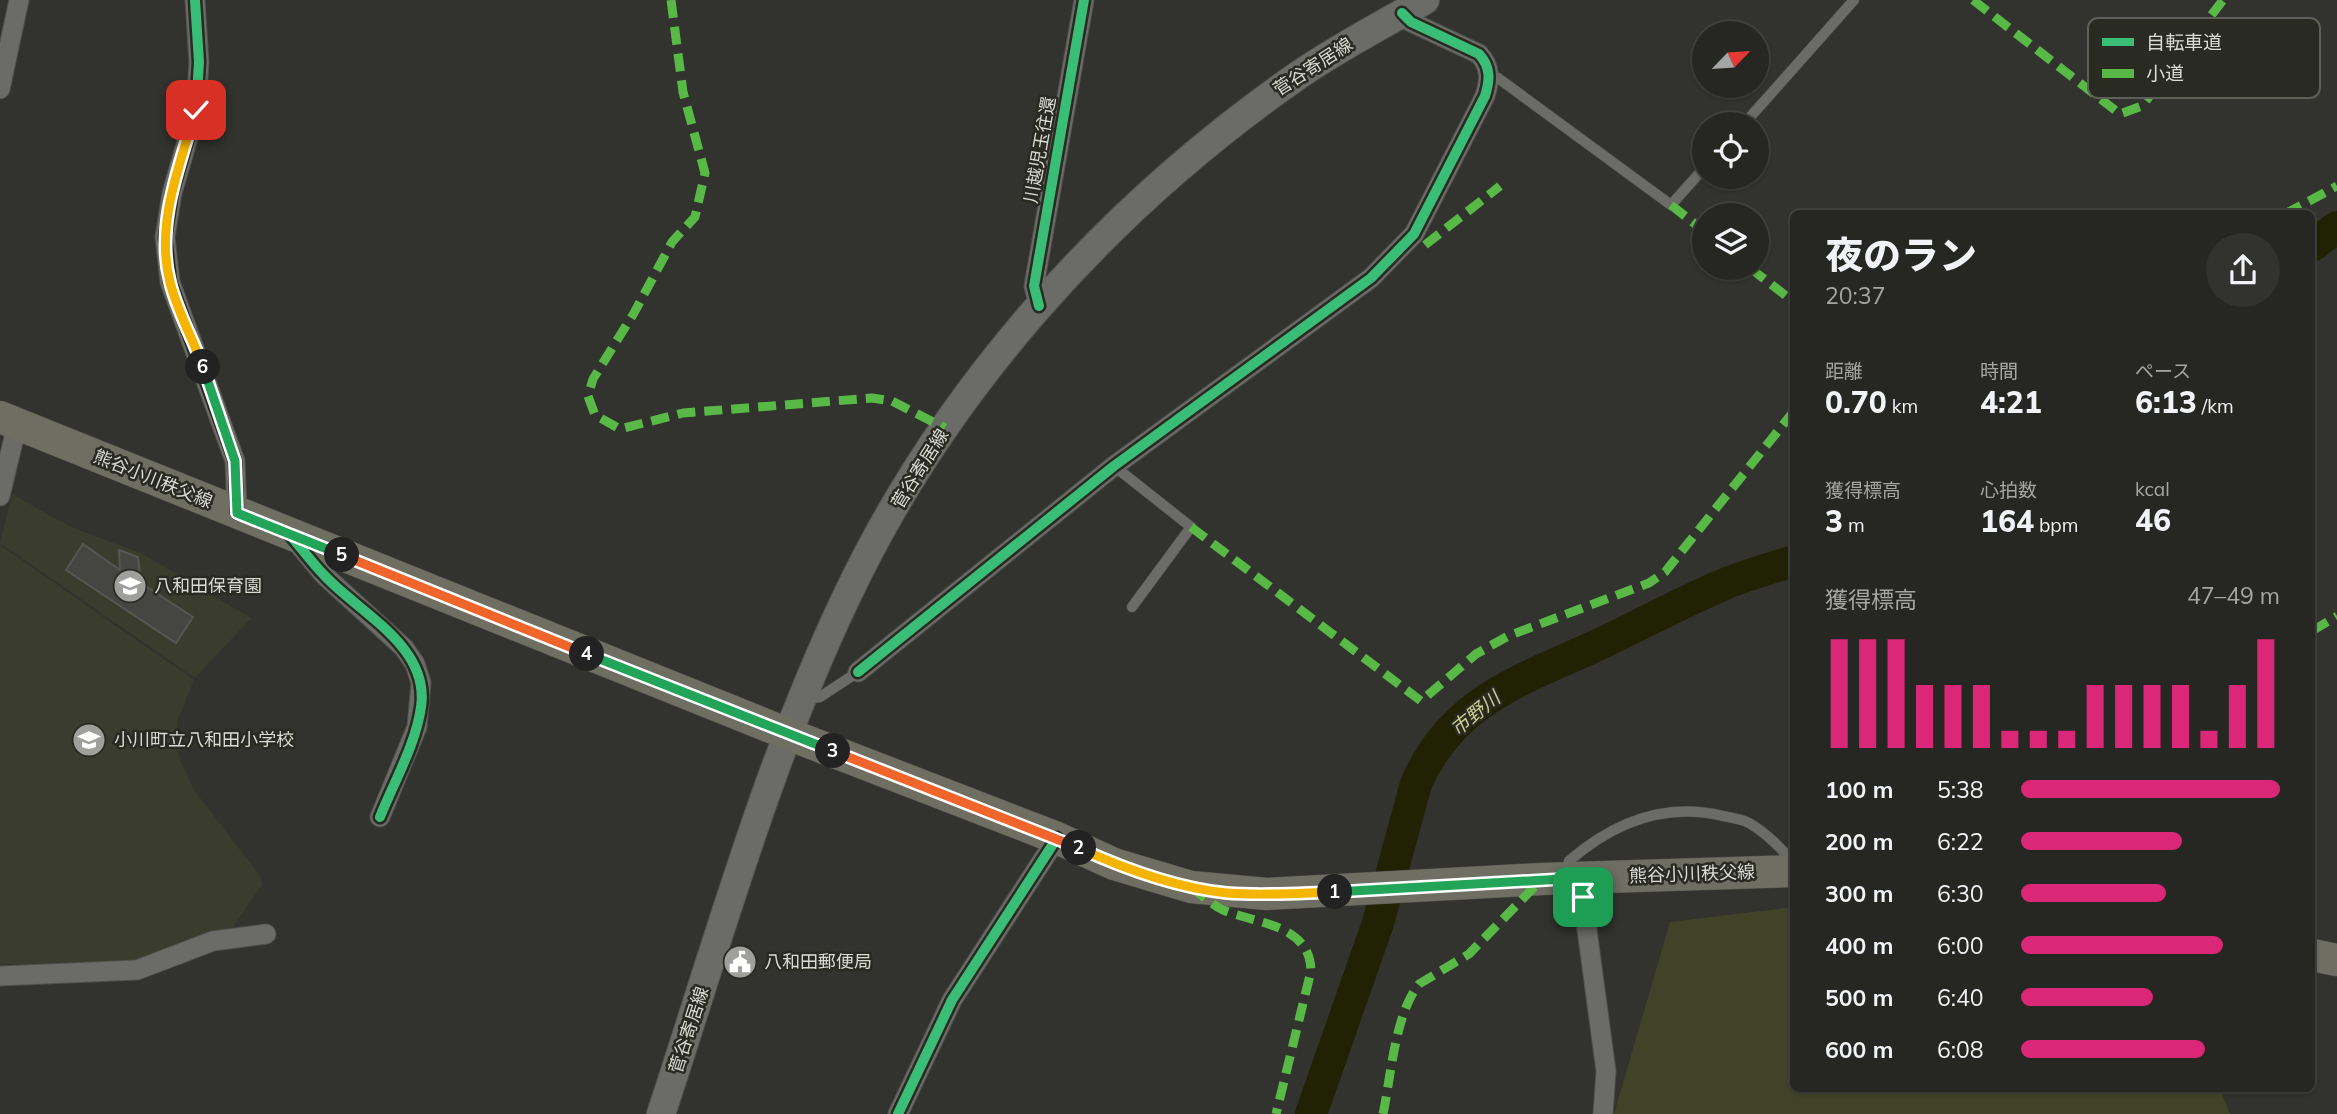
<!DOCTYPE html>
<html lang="ja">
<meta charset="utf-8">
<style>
:root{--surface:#262622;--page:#32322f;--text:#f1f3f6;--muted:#a4a5a5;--line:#424340;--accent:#db2777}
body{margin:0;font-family:Mulish,"Noto Sans JP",sans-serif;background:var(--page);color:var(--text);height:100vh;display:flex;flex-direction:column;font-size:26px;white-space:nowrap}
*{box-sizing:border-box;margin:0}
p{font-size:23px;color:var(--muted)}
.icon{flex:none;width:38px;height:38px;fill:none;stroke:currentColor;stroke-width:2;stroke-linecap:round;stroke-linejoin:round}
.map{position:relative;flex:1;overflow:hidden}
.drawer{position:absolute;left:1790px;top:210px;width:525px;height:882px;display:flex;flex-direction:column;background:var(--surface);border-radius:10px;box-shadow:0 2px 5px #0004,0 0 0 2px var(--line)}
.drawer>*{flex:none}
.needle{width:46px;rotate:65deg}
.controls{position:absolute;left:1692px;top:21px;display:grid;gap:14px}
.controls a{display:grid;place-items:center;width:77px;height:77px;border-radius:50%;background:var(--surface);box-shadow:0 2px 5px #0004,0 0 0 2px var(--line);font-size:35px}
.pin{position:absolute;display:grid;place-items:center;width:60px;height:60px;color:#fff;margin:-30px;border-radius:14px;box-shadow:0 4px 10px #0006}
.km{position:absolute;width:35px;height:35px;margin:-18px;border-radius:50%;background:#222;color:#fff;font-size:19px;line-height:35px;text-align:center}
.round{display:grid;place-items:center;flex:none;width:74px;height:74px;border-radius:37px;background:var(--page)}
.overview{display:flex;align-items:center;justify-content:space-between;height:119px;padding:0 35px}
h1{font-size:38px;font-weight:800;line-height:52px}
.metrics{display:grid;grid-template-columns:repeat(3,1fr);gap:10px;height:119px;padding:7px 35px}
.metrics div{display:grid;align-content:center}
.metrics b{font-size:30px;font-weight:800}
.metrics small{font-size:19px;font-weight:400}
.metrics p{font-size:19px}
.chart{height:196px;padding:14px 35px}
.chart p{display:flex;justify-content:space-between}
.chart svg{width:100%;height:126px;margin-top:7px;stroke:var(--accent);stroke-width:6}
ul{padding:0 35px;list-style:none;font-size:23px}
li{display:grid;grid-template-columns:112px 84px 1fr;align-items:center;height:52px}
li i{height:18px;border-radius:9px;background:var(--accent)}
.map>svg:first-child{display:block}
.built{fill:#3a3c2e}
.green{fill:#414328}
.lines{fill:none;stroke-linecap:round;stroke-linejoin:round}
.river{stroke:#212204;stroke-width:32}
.building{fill:#454642;stroke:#565753;stroke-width:2}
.service-casing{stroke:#50504c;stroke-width:11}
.minor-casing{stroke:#50504c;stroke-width:21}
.secondary-casing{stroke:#50504c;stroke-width:30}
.primary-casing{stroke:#50504c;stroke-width:33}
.service{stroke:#6b6b68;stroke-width:10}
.minor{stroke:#6b6b68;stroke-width:19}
.secondary{stroke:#6b6b68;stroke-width:28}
.primary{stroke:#6e6e63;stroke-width:32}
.quiet{stroke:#58b947;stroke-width:9;stroke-dasharray:18 9;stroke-linecap:butt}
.cycleway-casing{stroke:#292a22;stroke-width:15}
.cycleway{stroke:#3abd76;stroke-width:10}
.split-1-casing{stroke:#fff;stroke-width:14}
.split-2-casing{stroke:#fff;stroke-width:14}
.split-3-casing{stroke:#fff;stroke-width:14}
.split-4-casing{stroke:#fff;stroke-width:14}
.split-5-casing{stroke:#fff;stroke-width:14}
.split-6-casing{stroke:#fff;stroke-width:14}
.split-7-casing{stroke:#fff;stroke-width:14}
.split-1{stroke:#22a559;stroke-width:9}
.split-2{stroke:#f5b400;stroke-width:9}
.split-3{stroke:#f0652b;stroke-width:9}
.split-4{stroke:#22a559;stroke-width:9}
.split-5{stroke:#f0652b;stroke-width:9}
.split-6{stroke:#22a559;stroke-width:9}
.split-7{stroke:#f5b400;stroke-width:9}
.labels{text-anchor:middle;stroke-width:5;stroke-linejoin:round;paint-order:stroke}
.street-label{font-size:18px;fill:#dadbd5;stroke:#292a22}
.poi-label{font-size:18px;fill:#dadbd5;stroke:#292a22;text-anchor:start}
.water-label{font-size:19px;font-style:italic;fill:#cbd18e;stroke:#292a22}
.key{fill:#292a22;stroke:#5e5f58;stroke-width:2}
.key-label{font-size:19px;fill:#dadbd5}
</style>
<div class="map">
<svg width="2337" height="1114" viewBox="0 0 2337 1114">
<rect width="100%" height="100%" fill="#32322e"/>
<g class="built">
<polygon points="12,494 71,527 143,554 251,618 195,678 0,543"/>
<polygon points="0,545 194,680 177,722 179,757 194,790 261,877 262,885 232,928 134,967 0,964"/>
</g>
<polygon class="green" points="1794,907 1794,1088 2220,1089 2230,1114 1614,1114 1670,922"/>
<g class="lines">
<g class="river">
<polyline points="2312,246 2337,227"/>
<path d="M1311,1114L1378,923L1416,784C1453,698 1526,679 1602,643C1641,624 1679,604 1718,587C1742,576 1769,569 1794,561"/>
</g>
</g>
<polygon class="building" points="83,544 120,570 119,550 138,557 141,583 193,617 176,643 66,570"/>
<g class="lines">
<defs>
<g id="service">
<polyline points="1489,75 1498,78 1671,205 1704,168"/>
<polyline points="1744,124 1854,0"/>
<polyline points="1114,466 1191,527 1132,607"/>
<polyline points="807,699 820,697 858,672"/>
<path d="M1566,874L1569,861C1613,823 1665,802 1723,816C1732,818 1742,819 1749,823C1767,833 1781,848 1794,863"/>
</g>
<g id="minor">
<polyline points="195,0 199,62 196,110 172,193 165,237 170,282 235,461 237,513"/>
<polyline points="0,89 19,0"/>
<polyline points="1039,306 1034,286 1084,0"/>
<polyline points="0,496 17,425"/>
<polyline points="295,540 324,575 404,648 415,664 421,683 417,727 380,817"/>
<path d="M858,672L1114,466L1371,278L1414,234L1485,96C1490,80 1491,67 1479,54L1411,22L1402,13"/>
<polyline points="1580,878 1606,1071 1603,1114"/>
<polyline points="0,976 137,970 213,941 266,934"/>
<polyline points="898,1114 952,1000 1057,838"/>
</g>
<path id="secondary" d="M661,1114C718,942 767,764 845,600C943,391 1105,211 1293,79C1335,49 1381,26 1425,0"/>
<g id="primary">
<polyline points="0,417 788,734 1057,838 1114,864 1191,887 1267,894 1542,879 1794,871"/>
<polyline points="2312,955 2337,960"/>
</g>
</defs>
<use href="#service" class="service-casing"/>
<use href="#minor" class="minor-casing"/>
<use href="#secondary" class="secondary-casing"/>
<use href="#primary" class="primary-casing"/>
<use href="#service" class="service"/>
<use href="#minor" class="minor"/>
<use href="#secondary" class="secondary"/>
<use href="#primary" class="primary"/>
<g class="quiet">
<polyline points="671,0 683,92 705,173 695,217 672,242 634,313 593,379 588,396 595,415 620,429 683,413 872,398 892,401 945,428"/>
<polyline points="1973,0 2120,114 2142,106 2223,0"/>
<polyline points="1671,205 1704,231"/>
<polyline points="2285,214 2337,186"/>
<polyline points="1425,245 1500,186"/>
<polyline points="1750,268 1794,302"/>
<polyline points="1191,527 1421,701 1476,654 1508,636 1649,583 1665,572 1794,411"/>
<polyline points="2312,631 2337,616"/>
<path d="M1191,887C1201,894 1212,905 1223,910C1257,924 1310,924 1311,971L1276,1114"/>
<path d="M1383,1114C1391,1076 1395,1014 1419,984L1469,954L1542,879"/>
</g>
<defs>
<g id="cycleway">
<polyline points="195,0 199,62 196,110 172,193 165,237 170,282 235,461 237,513"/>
<polyline points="1039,306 1034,286 1084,0"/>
<path d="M289,534C301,547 311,562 324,575C359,613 430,646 421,707C416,744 394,782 380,817"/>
<path d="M858,672L1114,466L1371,278L1414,234L1485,96C1490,80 1491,67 1479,54L1411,22L1402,13"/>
<polyline points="898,1114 952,1000 1057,838"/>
</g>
</defs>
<use href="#cycleway" class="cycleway-casing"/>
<use href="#cycleway" class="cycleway"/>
</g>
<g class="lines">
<defs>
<polyline id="split-1" points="1335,892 1580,878 1583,897"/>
<path id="split-2" d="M1079,848C1125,869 1176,888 1227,893C1263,896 1299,893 1335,892"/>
<polyline id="split-3" points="833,751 1079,848"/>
<polyline id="split-4" points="587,654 833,751"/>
<polyline id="split-5" points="342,555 587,654"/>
<polyline id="split-6" points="203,367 235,461 237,513 342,555"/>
<path id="split-7" d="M196,110C180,164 155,225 170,282C177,311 193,339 203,367"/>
</defs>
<use href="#split-1" class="split-1-casing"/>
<use href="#split-2" class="split-2-casing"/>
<use href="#split-3" class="split-3-casing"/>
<use href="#split-4" class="split-4-casing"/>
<use href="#split-5" class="split-5-casing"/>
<use href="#split-6" class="split-6-casing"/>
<use href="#split-7" class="split-7-casing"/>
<use href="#split-1" class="split-1"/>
<use href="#split-2" class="split-2"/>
<use href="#split-3" class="split-3"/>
<use href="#split-4" class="split-4"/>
<use href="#split-5" class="split-5"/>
<use href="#split-6" class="split-6"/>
<use href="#split-7" class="split-7"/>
</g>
<defs>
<symbol id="school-disc" viewBox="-11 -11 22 22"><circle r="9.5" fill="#9fa09b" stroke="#292a22"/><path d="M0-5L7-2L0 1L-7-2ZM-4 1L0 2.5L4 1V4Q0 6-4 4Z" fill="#fff"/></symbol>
<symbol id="civic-disc" viewBox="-11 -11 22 22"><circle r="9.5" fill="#9fa09b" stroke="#292a22"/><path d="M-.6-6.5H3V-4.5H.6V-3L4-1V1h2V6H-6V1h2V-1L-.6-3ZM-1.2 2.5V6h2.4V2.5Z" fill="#fff"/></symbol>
</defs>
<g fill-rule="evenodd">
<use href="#school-disc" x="111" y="567" width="38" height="38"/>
<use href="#school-disc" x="70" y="721" width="38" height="38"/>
<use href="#civic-disc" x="721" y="943" width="38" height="38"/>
</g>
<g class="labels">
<g class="street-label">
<text transform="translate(1313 67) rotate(-33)" y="6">菅谷寄居線</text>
<text transform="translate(1040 150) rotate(-80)" y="6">川越児玉往還</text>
<text transform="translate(920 469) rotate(-58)" y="6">菅谷寄居線</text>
<text transform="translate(153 479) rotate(22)" y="6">熊谷小川秩父線</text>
<text transform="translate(1692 874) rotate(-2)" y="6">熊谷小川秩父線</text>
<text transform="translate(689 1030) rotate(-72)" y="6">菅谷寄居線</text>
</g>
<g class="poi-label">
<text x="154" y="592">八和田保育園</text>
<text x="114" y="746">小川町立八和田小学校</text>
<text x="764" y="968">八和田郵便局</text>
</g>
<g class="water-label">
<text transform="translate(1475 713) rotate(-39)" y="7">市野川</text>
</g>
</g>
<rect x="2088" y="18" width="232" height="80" rx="10" class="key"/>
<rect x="2102" y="38" width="32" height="8" fill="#3abd76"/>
<rect x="2102" y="69" width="32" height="9" fill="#58b947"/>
<g class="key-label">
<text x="2146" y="49">自転車道</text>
<text x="2146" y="80">小道</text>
</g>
</svg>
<div class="controls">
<a><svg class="needle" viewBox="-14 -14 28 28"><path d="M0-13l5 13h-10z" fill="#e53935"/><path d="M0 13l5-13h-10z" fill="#a4a5a5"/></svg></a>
<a><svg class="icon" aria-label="locate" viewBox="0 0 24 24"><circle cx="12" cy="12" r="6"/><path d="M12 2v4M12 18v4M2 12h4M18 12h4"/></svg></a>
<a><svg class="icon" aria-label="layers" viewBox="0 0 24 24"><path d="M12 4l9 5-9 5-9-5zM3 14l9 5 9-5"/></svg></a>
</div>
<div class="pin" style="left:1583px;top:897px;background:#1e9e55"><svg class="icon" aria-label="arrive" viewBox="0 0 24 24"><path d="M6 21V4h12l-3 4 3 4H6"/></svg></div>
<div class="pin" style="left:196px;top:110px;background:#d93025"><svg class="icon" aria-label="check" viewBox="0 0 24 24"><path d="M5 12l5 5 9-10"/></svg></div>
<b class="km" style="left:1335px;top:892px">1</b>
<b class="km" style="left:1079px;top:848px">2</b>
<b class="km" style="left:833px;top:751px">3</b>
<b class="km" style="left:587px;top:654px">4</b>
<b class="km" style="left:342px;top:555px">5</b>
<b class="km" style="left:203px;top:367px">6</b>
<section class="drawer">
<div class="overview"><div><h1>夜のラン</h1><p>20:37</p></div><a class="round"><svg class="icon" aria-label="share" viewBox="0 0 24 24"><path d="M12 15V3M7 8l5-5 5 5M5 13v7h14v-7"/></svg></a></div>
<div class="metrics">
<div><p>距離</p><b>0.70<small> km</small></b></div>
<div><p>時間</p><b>4:21</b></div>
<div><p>ペース</p><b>6:13<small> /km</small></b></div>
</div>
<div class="metrics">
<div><p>獲得標高</p><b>3<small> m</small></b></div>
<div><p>心拍数</p><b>164<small> bpm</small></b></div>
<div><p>kcal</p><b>46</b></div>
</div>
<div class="chart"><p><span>獲得標高</span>47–49 m</p>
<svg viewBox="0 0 160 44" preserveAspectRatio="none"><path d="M5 44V6M15 44V6M25 44V6M35 44V22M45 44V22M55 44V22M65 44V38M75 44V38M85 44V38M95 44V22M105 44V22M115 44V22M125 44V22M135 44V38M145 44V22M155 44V6"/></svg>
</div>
<ul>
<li><b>100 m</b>5:38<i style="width:100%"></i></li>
<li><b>200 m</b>6:22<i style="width:62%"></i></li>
<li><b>300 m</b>6:30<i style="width:56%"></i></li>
<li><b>400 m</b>6:00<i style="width:78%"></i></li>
<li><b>500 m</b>6:40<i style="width:51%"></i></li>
<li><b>600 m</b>6:08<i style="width:71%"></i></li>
</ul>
</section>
</div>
